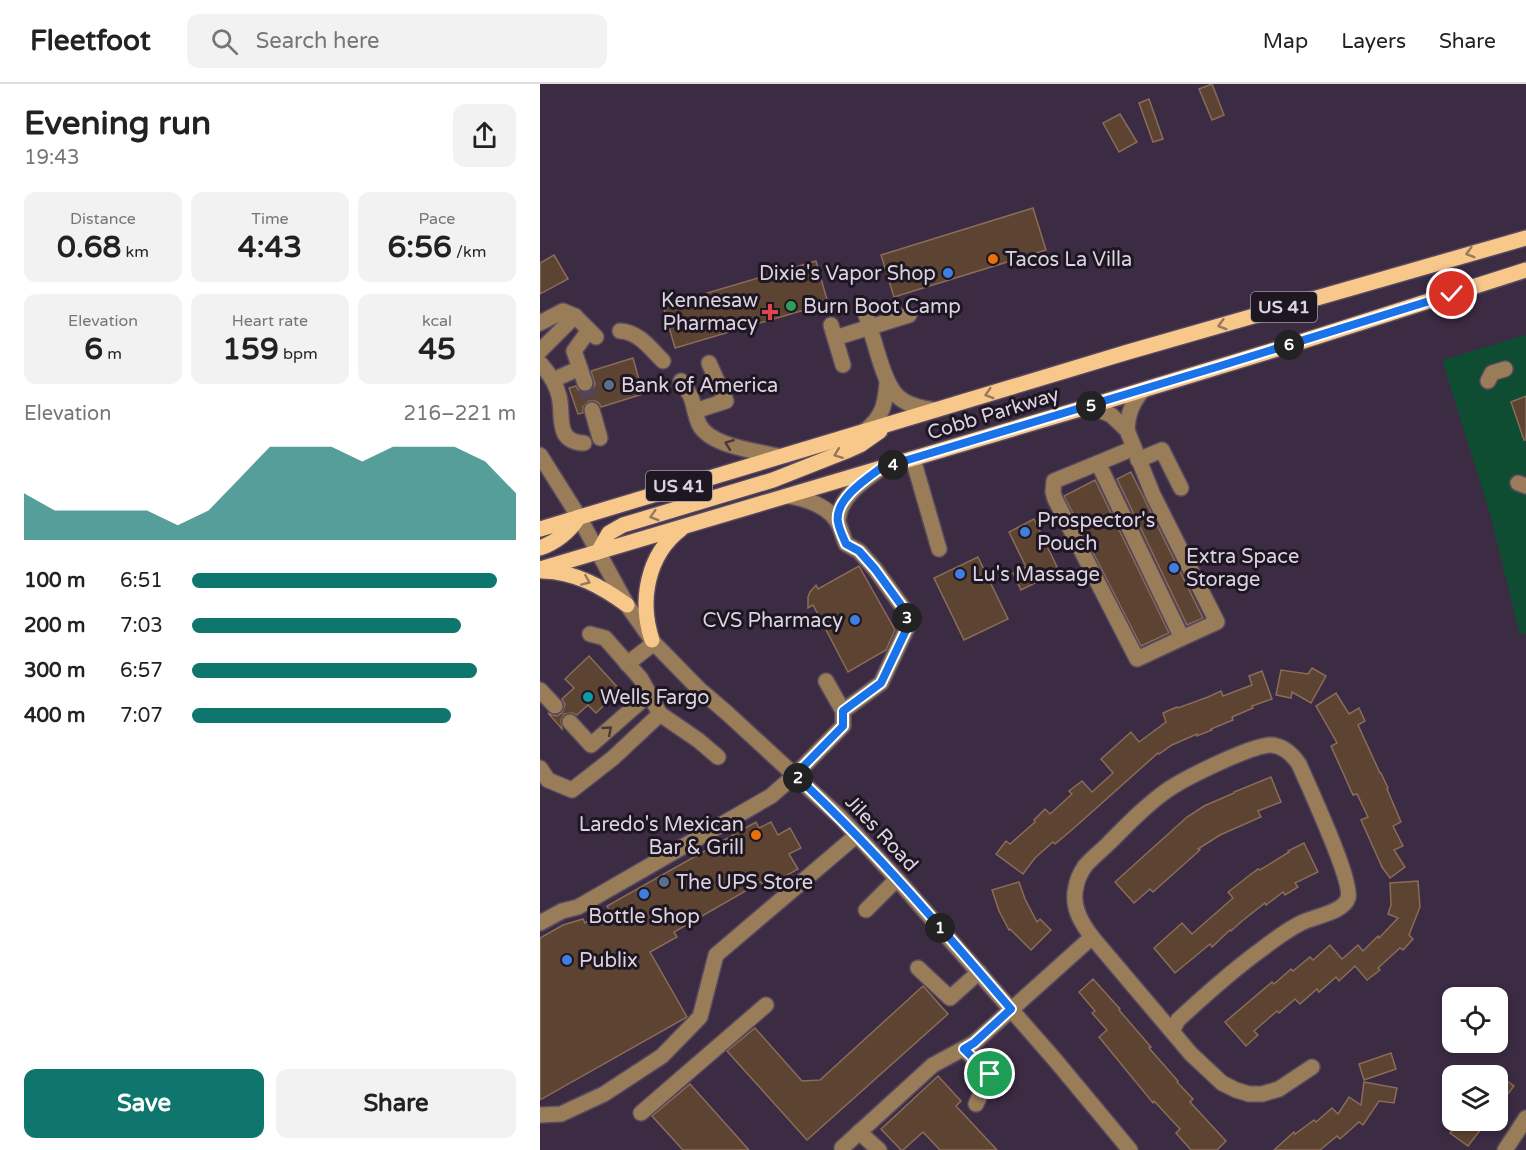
<!DOCTYPE html>
<meta charset="utf-8">
<style>
:root{--surface:#fff;--page:#f2f2f2;--text:#222;--muted:#767676;--line:#e0e0e0;--accent:#0f766e}
body{margin:0;font-family:"Varela Round",sans-serif;background:var(--page);color:var(--text);height:100vh;display:flex;flex-direction:column;font-size:22px;white-space:nowrap}
*{box-sizing:border-box;margin:0}
p{font-size:20px;color:var(--muted)}
.icon{flex:none;width:33px;height:33px;fill:none;stroke:currentColor;stroke-width:2;stroke-linecap:round;stroke-linejoin:round}
.map{position:relative;flex:1;overflow:hidden}
.drawer{display:flex;flex-direction:column;background:var(--surface);width:540px}
.drawer>*{flex:none}
.fabs{position:absolute;left:902px;top:903px;display:grid;gap:12px}
.fabs a{display:grid;place-items:center;width:66px;height:66px;border-radius:12px;background:var(--surface);box-shadow:0 3px 9px #0003;font-size:30px}
.pin{position:absolute;display:grid;place-items:center;width:51px;height:51px;color:#fff;margin:-26px;border:3px solid #fff;border-radius:50%;box-shadow:0 2px 6px #0007}
.km{position:absolute;width:30px;height:30px;margin:-15px;border-radius:50%;background:#222;color:#fff;font-size:16px;line-height:30px;text-align:center}
.round{display:grid;place-items:center;flex:none;width:63px;height:63px;border-radius:12px;background:var(--page)}
.head{display:flex;align-items:center;justify-content:space-between;height:102px;padding:0 24px}
h1{font-size:33px;font-weight:800;line-height:45px}
.figures{display:grid;grid-template-columns:repeat(3,1fr);gap:9px;height:102px;padding:6px 24px}
.figures div{display:grid;align-content:center;border-radius:12px;background:var(--page);text-align:center}
.figures b{font-size:30px;font-weight:800}
.figures small{font-size:16px;font-weight:400}
.figures p{font-size:16px}
.chart{height:168px;padding:12px 24px}
.chart p{display:flex;justify-content:space-between}
.chart svg{width:100%;height:108px;margin-top:6px;fill:var(--accent);opacity:.7}
.primary-button{display:flex;gap:12px;margin-top:auto;padding:12px 24px}
.primary-button a{flex:1;height:69px;border-radius:12px;background:var(--accent);color:#fff;font-size:24px;font-weight:800;line-height:69px;text-align:center}
.primary-button a+a{background:var(--page);color:var(--text)}
ul{padding:0 24px;list-style:none;font-size:20px}
li{display:grid;grid-template-columns:96px 72px 1fr;align-items:center;height:45px}
li i{height:15px;border-radius:8px;background:var(--accent)}
header{display:flex;align-items:center;gap:36px;box-sizing:border-box;height:84px;padding:0 30px;background:var(--surface);border-bottom:2px solid var(--line)}
header strong{font-size:28px}
nav{display:flex;gap:33px;margin-inline-start:auto;font-size:21px}
.search{width:420px;height:54px;background:var(--page);display:flex;align-items:center;gap:15px;box-sizing:border-box;padding:0 21px;border-radius:12px;color:var(--muted);font-size:22px}
main{display:flex;flex:1;min-height:0}
.map>svg:first-child{display:block}
.green{fill:#0e4d31}
.building{fill:#5d4331;stroke:#896c59;stroke-width:1.5}
.lines{fill:none;stroke-linecap:round;stroke-linejoin:round}
.minor-tunnel{stroke:#53445b;stroke-width:15;stroke-dasharray:15 8;stroke-linecap:butt}
.minor-casing{stroke:#584960;stroke-width:18}
.major-casing{stroke:#584960;stroke-width:18}
.minor{stroke:#997c58;stroke-width:15}
.major{stroke:#f8c88b;stroke-width:15}
.oneway{stroke:#96785c}
.oneway2{stroke:#493a35}
.route-casing{stroke:#fff;stroke-width:12}
.route{stroke:#1a73e8;stroke-width:8}
.food-dot{fill:#e8710a;stroke:#1e1722;stroke-width:2}
.shop-dot{fill:#3f7fe0;stroke:#1e1722;stroke-width:2}
.leisure-dot{fill:#2e9e5b;stroke:#1e1722;stroke-width:2}
.health-dot{fill:#e0444e;stroke:#1e1722;stroke-width:2}
.service-dot{fill:#5c6f8a;stroke:#1e1722;stroke-width:2}
.culture-dot{fill:#0f9aa8;stroke:#1e1722;stroke-width:2}
.labels{text-anchor:middle;stroke-width:6;stroke-linejoin:round;paint-order:stroke}
.shield{fill:#1e1722;stroke:#a39ba8;stroke-width:1.5}
.shield-label{font-size:18px;font-weight:bold;fill:#dcd3e2}
.poi-label{font-size:20px;fill:#dcd3e2;stroke:#1e1722;text-anchor:start}
.street-label{font-size:20px;fill:#dcd3e2;stroke:#1e1722}
</style>
<header>
<strong>Fleetfoot</strong>
<div class="search"><svg class="icon" aria-label="search" viewBox="0 0 24 24"><circle cx="10" cy="10" r="6"/><path d="M15 15l6 6"/></svg>Search here</div>
<nav><a>Map</a><a>Layers</a><a>Share</a></nav>
</header>
<main>
<section class="drawer">
<div class="head"><div><h1>Evening run</h1><p>19:43</p></div><a class="round"><svg class="icon" aria-label="share" viewBox="0 0 24 24"><path d="M12 15V3M7 8l5-5 5 5M5 13v7h14v-7"/></svg></a></div>
<div class="figures">
<div><p>Distance</p><b>0.68<small> km</small></b></div>
<div><p>Time</p><b>4:43</b></div>
<div><p>Pace</p><b>6:56<small> /km</small></b></div>
</div>
<div class="figures">
<div><p>Elevation</p><b>6<small> m</small></b></div>
<div><p>Heart rate</p><b>159<small> bpm</small></b></div>
<div><p>kcal</p><b>45</b></div>
</div>
<div class="chart"><p><span>Elevation</span>216–221 m</p>
<svg viewBox="0 0 160 44" preserveAspectRatio="none"><path d="M0 44V25L10 32L20 32L30 32L40 32L50 38L60 32L70 19L80 6L90 6L100 6L110 12L120 6L130 6L140 6L150 12L160 25V44z"/></svg>
</div>
<ul>
<li><b>100 m</b>6:51<i style="width:94%"></i></li>
<li><b>200 m</b>7:03<i style="width:83%"></i></li>
<li><b>300 m</b>6:57<i style="width:88%"></i></li>
<li><b>400 m</b>7:07<i style="width:80%"></i></li>
</ul>
<div class="primary-button"><a>Save</a><a>Share</a></div>
</section>
<div class="map">
<svg width="986" height="1066" viewBox="0 0 986 1066">
<rect width="100%" height="100%" fill="#3b2b43"/>
<polygon class="green" points="986,251 986,549 980,551 950,430 902,276"/>
<g class="building">
<polygon points="672,0 684,31 672,36 659,5"/>
<polygon points="609,15 623,55 613,58 599,19"/>
<polygon points="580,30 597,58 579,68 563,39"/>
<polygon points="493,124 506,166 354,213 341,171"/>
<polygon points="14,171 28,195 0,210 0,179"/>
<polygon points="276,177 288,219 135,264 123,222"/>
<polygon points="93,274 103,310 61,323 59,319 55,317 49,317 43,323 43,329 38,330 29,304 36,302 38,306 43,308 49,308 53,305 55,300 51,287"/>
<polygon points="986,312 986,356 984,356 971,318"/>
<polygon points="591,388 663,534 647,541 577,395"/>
<polygon points="555,396 629,549 601,562 524,412"/>
<polygon points="494,435 519,487 481,506 473,489 486,483 469,448"/>
<polygon points="438,473 468,535 424,556 394,494"/>
<polygon points="319,482 355,546 346,566 308,588 273,521 268,524 268,513 270,508 276,501 278,505"/>
<polygon points="49,572 80,606 56,629 48,621 37,631 32,629 24,630 21,636 22,645 8,629 12,631 17,632 22,629 25,620 22,615 34,604 25,595"/>
<polygon points="772,584 786,592 771,619 752,608 751,614 736,611 741,586 768,590"/>
<polygon points="722,587 732,615 712,622 713,624 692,633 693,636 671,645 672,646 657,652 657,650 632,661 619,670 618,669 534,744 515,760 513,758 495,774 483,790 456,770 466,757 470,760 495,738 494,736 505,725 510,730 532,710 529,707 542,697 552,708 573,689 561,675 591,648 599,658 626,638 623,629 637,623 638,624 668,613 681,607 683,612 712,601 709,592"/>
<polygon points="796,609 809,630 819,624 825,637 818,641 840,689 841,689 848,704 847,705 861,738 853,742 863,762 854,766 865,783 850,794 842,783 821,736 828,733 817,710 813,711 791,662 797,659 776,622"/>
<polygon points="731,693 741,718 718,727 721,733 680,751 658,765 660,766 613,808 610,805 594,819 575,798 647,733 664,722 694,709 694,708"/>
<polygon points="216,738 219,744 231,738 238,751 250,744 261,764 249,770 258,785 224,804 221,798 134,848 137,853 110,868 147,933 0,1016 0,854 23,841 43,835 45,839 69,826 67,822"/>
<polygon points="764,759 778,788 755,799 758,803 745,811 743,808 726,821 725,819 702,837 691,847 690,846 672,863 670,860 635,889 614,864 642,839 652,850 693,814 688,808 706,794 718,785 720,786 749,768 748,767"/>
<polygon points="878,797 880,823 869,851 873,855 863,866 860,864 838,884 840,886 827,896 815,882 799,897 796,893 779,908 777,905 760,920 755,915 739,929 737,927 714,947 718,951 706,962 685,938 732,898 734,900 751,885 753,887 770,873 773,876 790,861 802,875 818,861 823,867 838,852 839,854 858,834 848,830 851,821 850,799"/>
<polygon points="479,798 485,815 497,838 500,835 511,846 491,866 470,845 469,846 459,827 452,806"/>
<polygon points="553,895 580,925 579,926 611,963 609,964 638,997 637,998 653,1015 650,1018 686,1057 677,1066 651,1066 636,1049 640,1045 614,1017 613,1019 559,953 567,946 552,929 555,927 539,908"/>
<polygon points="383,902 408,930 267,1056 187,967 215,944 262,997 280,996"/>
<polygon points="851,969 856,985 824,996 819,980"/>
<polygon points="957,990 974,1002 957,1024"/>
<polygon points="398,992 421,1017 416,1022 457,1066 400,1066 383,1048 363,1066 361,1066 341,1045"/>
<polygon points="824,998 857,1004 854,1019 839,1017 823,1041 819,1038 800,1055 797,1052 780,1066 734,1066 754,1048 755,1050 774,1036 776,1038 792,1024 798,1030 809,1013 821,1021"/>
<polygon points="150,1000 209,1066 143,1066 112,1032"/>
<polygon points="920,1036 948,1036 928,1062 910,1049"/>
</g>
<g class="lines">
<polyline class="minor-tunnel" points="45,299 52,326"/>
<defs>
<g id="minor">
<path d="M324,224C329,241 334,257 339,274C350,309 357,322 396,326"/>
<polyline points="0,239 23,227 35,232 56,253"/>
<polyline points="291,241 303,281"/>
<path d="M80,247C99,248 110,264 123,277"/>
<polyline points="295,254 369,231"/>
<polyline points="0,267 35,232"/>
<path d="M0,279C9,289 16,299 19,312C24,331 14,358 44,359"/>
<polyline points="13,296 40,284"/>
<path d="M141,297C145,302 148,307 151,313C154,321 155,331 159,340C169,362 217,367 238,372"/>
<polyline points="948,297 952,289 965,285"/>
<polyline points="45,299 34,267 49,246"/>
<polyline points="550,322 571,331 587,346 613,411 677,538 642,554 558,379 594,364"/>
<polyline points="52,326 60,354"/>
<polyline points="155,327 186,317 169,279"/>
<path d="M587,346C588,329 592,319 603,306"/>
<path d="M325,347C343,332 345,321 347,299"/>
<polyline points="0,371 39,433 87,521 114,559 159,605 187,629 302,735 357,795 516,977 590,1066"/>
<polyline points="373,375 399,465"/>
<polyline points="598,376 622,366 641,404"/>
<polyline points="558,379 514,397 513,408 515,415 597,575 642,554"/>
<polyline points="978,399 986,402"/>
<path d="M249,412C266,415 287,422 297,437C301,444 303,453 306,460L319,467L335,485L367,529L368,542L341,599L303,627"/>
<path d="M298,439C298,414 322,398 340,385"/>
<polyline points="50,550 65,554 101,595 120,630 158,656 178,673"/>
<polyline points="87,580 114,559"/>
<polyline points="0,606 15,622"/>
<polyline points="30,638 51,661 109,610"/>
<polyline points="0,684 8,696 32,706 73,674 120,630"/>
<polyline points="326,826 357,795"/>
<polyline points="0,839 22,827 38,823 231,712 255,691 303,642 303,627 286,597"/>
<polyline points="378,884 410,914 439,888"/>
<path d="M632,947L638,936C665,911 693,886 722,865C735,855 747,846 761,839C774,832 803,829 808,814C813,797 768,701 759,680C752,670 742,661 730,661C710,662 647,693 629,705C607,720 587,741 568,760C561,767 552,774 545,782C541,788 537,796 536,803C531,822 541,839 552,853L651,970L682,999L696,1006L709,1010H722L739,1005L772,983"/>
<polyline points="424,965 450,990 436,1020"/>
<polyline points="101,1029 226,921"/>
<polyline points="0,1031 21,1030 64,1010 122,972 160,933 176,871 317,751"/>
<polyline points="319,1048 339,1066"/>
<polyline points="302,1064 393,981 434,959 552,853"/>
<polyline points="965,1066 986,1034"/>
</g>
<g id="major">
<polyline points="0,445 588,268 986,154"/>
<path d="M0,464C17,458 29,448 39,433"/>
<polyline points="58,468 69,449 83,441 233,396 309,366 320,361 340,347"/>
<polyline points="0,485 550,322 757,259 986,186"/>
<path d="M3,487C35,488 61,502 87,521"/>
<path d="M112,556C99,517 107,471 141,445"/>
</g>
</defs>
<use href="#minor" class="minor-casing"/>
<use href="#major" class="major-casing"/>
<use href="#minor" class="minor"/>
<use href="#major" class="major"/>
</g>
<defs><path id="oneway-chevron" d="M-2-3.5L2.5 0L-2 3.5" fill="none" stroke-width="1.6" stroke-linecap="round" stroke-linejoin="round" transform="scale(1.5)"/></defs>
<g class="oneway">
<use href="#oneway-chevron" transform="translate(930 169) rotate(164)"/>
<use href="#oneway-chevron" transform="translate(682 241) rotate(164)"/>
<use href="#oneway-chevron" transform="translate(449 310) rotate(163)"/>
<use href="#oneway-chevron" transform="translate(298 370) rotate(159)"/>
<use href="#oneway-chevron" transform="translate(114 432) rotate(163)"/>
<use href="#oneway-chevron" transform="translate(46 497) rotate(23)"/>
</g>
<g class="oneway2">
<use href="#oneway-chevron" transform="translate(189 360) rotate(-160)"/>
<use href="#oneway-chevron" transform="translate(68 646) rotate(-41)"/>
</g>
<g class="lines">
<defs>
<path id="route" d="M450,990L424,965L434,959L471,925C402,845 333,763 255,691L303,642V627L341,599L368,542L367,529L335,485L319,467L306,460C303,453 299,445 298,438C294,416 326,395 341,384L680,282L912,210"/>
</defs>
<use href="#route" class="route-casing"/>
<use href="#route" class="route"/>
</g>
<g class="food-dot">
<circle cx="453" cy="175" r="6"/>
<circle cx="216" cy="751" r="6"/>
</g>
<g class="shop-dot">
<circle cx="408" cy="189" r="6"/>
<circle cx="485" cy="448" r="6"/>
<circle cx="634" cy="484" r="6"/>
<circle cx="420" cy="490" r="6"/>
<circle cx="315" cy="536" r="6"/>
<circle cx="104" cy="810" r="6"/>
<circle cx="27" cy="876" r="6"/>
</g>
<circle class="leisure-dot" cx="251" cy="222" r="6"/>
<path class="health-dot" d="M227 219h6v6h6v6h-6v6h-6v-6h-6v-6h6z"/>
<g class="service-dot">
<circle cx="69" cy="301" r="6"/>
<circle cx="124" cy="798" r="6"/>
</g>
<circle class="culture-dot" cx="48" cy="613" r="6"/>
<g class="labels">
<g class="shield">
<rect x="711" y="208" width="66" height="30" rx="4.5"/>
<rect x="106" y="387" width="66" height="30" rx="4.5"/>
</g>
<g class="shield-label">
<text x="744" y="229">US 41</text>
<text x="139" y="408">US 41</text>
</g>
<g class="poi-label">
<text x="465" y="182">Tacos La Villa</text>
<text x="396" y="196" text-anchor="end">Dixie's Vapor Shop</text>
<text x="218" y="223" text-anchor="end">Kennesaw<tspan x="218" dy="23">Pharmacy</tspan></text>
<text x="263" y="229">Burn Boot Camp</text>
<text x="81" y="308">Bank of America</text>
<text x="497" y="443">Prospector's<tspan x="497" dy="23">Pouch</tspan></text>
<text x="646" y="479">Extra Space<tspan x="646" dy="23">Storage</tspan></text>
<text x="432" y="497">Lu's Massage</text>
<text x="303" y="543" text-anchor="end">CVS Pharmacy</text>
<text x="60" y="620">Wells Fargo</text>
<text x="204" y="747" text-anchor="end">Laredo's Mexican<tspan x="204" dy="23">Bar &amp; Grill</tspan></text>
<text x="136" y="805">The UPS Store</text>
<text x="104" y="839" text-anchor="middle">Bottle Shop</text>
<text x="39" y="883">Publix</text>
</g>
<g class="street-label">
<text transform="translate(453 329) rotate(-17)" y="7">Cobb Parkway</text>
<text transform="translate(342 749) rotate(47)" y="7">Jiles Road</text>
</g>
</g>
</svg>
<div class="fabs">
<a><svg class="icon" aria-label="locate" viewBox="0 0 24 24"><circle cx="12" cy="12" r="6"/><path d="M12 2v4M12 18v4M2 12h4M18 12h4"/></svg></a>
<a><svg class="icon" aria-label="layers" viewBox="0 0 24 24"><path d="M12 4l9 5-9 5-9-5zM3 14l9 5 9-5"/></svg></a>
</div>
<div class="pin" style="left:450px;top:990px;background:#1e9e55"><svg class="icon" aria-label="arrive" viewBox="0 0 24 24"><path d="M6 21V4h12l-3 4 3 4H6"/></svg></div>
<div class="pin" style="left:912px;top:210px;background:#d93025"><svg class="icon" aria-label="check" viewBox="0 0 24 24"><path d="M5 12l5 5 9-10"/></svg></div>
<b class="km" style="left:400px;top:844px">1</b>
<b class="km" style="left:258px;top:694px">2</b>
<b class="km" style="left:367px;top:534px">3</b>
<b class="km" style="left:353px;top:381px">4</b>
<b class="km" style="left:551px;top:322px">5</b>
<b class="km" style="left:749px;top:261px">6</b>
</div>
</main>
